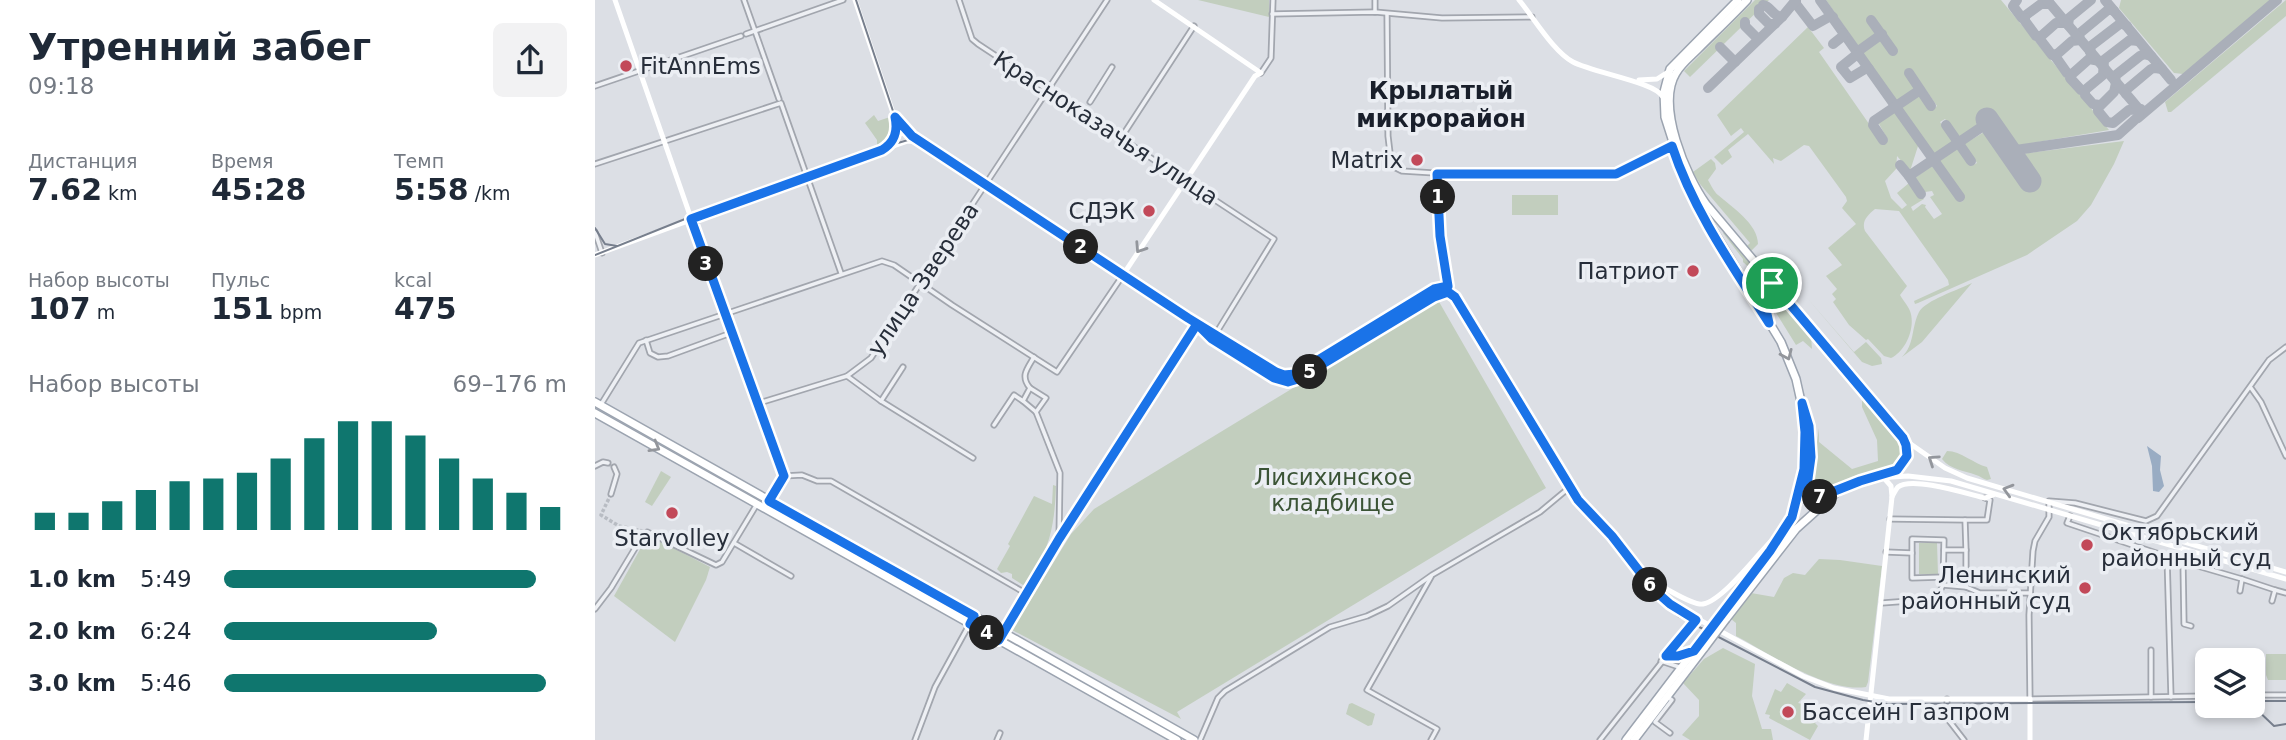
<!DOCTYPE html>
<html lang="ru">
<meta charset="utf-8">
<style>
:root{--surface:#fff;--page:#f2f2f3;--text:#1f2937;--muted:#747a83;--accent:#0f766e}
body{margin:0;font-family:"DejaVu Sans",sans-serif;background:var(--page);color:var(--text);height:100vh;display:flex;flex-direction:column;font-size:26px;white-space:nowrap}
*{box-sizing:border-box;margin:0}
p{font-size:23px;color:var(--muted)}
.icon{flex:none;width:38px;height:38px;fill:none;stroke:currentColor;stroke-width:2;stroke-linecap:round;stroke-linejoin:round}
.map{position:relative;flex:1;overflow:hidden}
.drawer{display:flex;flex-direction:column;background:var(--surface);width:595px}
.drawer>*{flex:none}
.fabs{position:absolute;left:1600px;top:648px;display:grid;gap:14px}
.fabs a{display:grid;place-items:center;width:70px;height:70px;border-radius:10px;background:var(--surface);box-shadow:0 4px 10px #0003;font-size:35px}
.pin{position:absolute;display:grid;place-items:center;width:60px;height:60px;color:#fff;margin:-30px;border:4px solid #fff;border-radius:50%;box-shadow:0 2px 7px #0007}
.km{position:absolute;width:35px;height:35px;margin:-18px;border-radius:50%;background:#222;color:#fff;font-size:19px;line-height:35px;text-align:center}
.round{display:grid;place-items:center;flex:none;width:74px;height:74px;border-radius:10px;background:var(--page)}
.head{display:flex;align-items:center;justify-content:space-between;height:119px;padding:0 28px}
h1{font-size:38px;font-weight:700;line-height:52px}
.stats{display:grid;grid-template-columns:repeat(3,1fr);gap:10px;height:119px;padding:7px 28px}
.stats div{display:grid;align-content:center}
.stats b{font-size:30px;font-weight:700}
.stats small{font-size:19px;font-weight:400}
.stats p{font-size:19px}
.chart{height:196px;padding:14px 28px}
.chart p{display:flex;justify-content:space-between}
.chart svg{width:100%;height:126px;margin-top:7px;stroke:var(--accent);stroke-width:6}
ul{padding:0 28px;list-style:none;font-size:23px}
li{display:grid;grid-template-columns:112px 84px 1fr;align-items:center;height:52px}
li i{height:18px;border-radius:9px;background:var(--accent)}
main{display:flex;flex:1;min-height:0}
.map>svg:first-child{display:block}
.green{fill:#c2cebe}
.water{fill:#99acc3}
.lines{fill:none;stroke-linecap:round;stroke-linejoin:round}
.taxiway{stroke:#aaafb9;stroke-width:10}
.runway{stroke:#aaafb9;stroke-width:23}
.street-tunnel{stroke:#b8bcc3;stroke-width:3.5;stroke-dasharray:3.5 2;stroke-linecap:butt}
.street-casing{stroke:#a2a6ae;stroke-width:7}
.primary-casing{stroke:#9ca4b0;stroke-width:10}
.street{stroke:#eef0f4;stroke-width:3.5}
.secondary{stroke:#fff;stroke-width:5}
.primary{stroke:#fff;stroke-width:7}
.tram{stroke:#777f8d;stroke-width:2}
.primary-bridge-casing{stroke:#9ca4b0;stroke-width:10;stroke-linecap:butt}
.primary-bridge{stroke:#fff;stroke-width:7}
.oneway{stroke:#93969c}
.route-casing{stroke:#fff;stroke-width:14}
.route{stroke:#1a73e8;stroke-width:9}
.poi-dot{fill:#c24959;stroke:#ebeef3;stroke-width:2.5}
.labels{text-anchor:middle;stroke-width:7;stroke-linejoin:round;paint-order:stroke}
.poi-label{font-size:23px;fill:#272e3a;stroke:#ebeef3;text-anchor:end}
.street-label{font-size:23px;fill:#272e3a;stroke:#ebeef3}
.park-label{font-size:23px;fill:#3b5436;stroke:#ebeef3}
.neighbourhood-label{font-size:24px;font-weight:bold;fill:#191f2b;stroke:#ebeef3}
</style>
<main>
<section class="drawer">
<div class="head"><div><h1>Утренний забег</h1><p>09:18</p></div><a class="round"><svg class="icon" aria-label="share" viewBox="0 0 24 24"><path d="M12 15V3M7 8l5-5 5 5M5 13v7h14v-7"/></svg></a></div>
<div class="stats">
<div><p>Дистанция</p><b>7.62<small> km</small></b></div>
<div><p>Время</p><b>45:28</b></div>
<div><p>Темп</p><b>5:58<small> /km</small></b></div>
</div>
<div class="stats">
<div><p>Набор высоты</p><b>107<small> m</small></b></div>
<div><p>Пульс</p><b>151<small> bpm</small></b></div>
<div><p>kcal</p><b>475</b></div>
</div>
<div class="chart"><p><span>Набор высоты</span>69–176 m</p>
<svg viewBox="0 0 160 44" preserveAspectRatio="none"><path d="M5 44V38M15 44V38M25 44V34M35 44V30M45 44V27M55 44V26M65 44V24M75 44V19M85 44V12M95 44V6M105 44V6M115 44V11M125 44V19M135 44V26M145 44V31M155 44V36"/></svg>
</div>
<ul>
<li><b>1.0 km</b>5:49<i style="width:91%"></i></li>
<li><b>2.0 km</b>6:24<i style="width:62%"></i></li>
<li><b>3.0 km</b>5:46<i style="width:94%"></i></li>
</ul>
</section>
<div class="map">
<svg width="1691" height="740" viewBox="0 0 1691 740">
<rect width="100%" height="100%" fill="#dcdfe5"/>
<g class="green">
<polygon points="603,0 674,0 674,17"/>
<polygon points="1160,0 1174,0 1095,77 1089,71"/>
<polygon points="1231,0 1406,0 1514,130 1420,146 1393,108 1386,113 1392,122 1365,139 1350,119 1345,122 1359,143 1341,156 1307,109 1307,106 1324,93 1337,110 1342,106 1316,69 1311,73 1322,90 1305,101 1301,101 1267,52 1285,38 1298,55 1302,51 1277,16 1272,19 1283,35 1265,49"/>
<polygon points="1526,0 1677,0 1588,74 1579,73 1524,8"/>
<polygon points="1691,0 1691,16 1576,112 1573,112 1570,102"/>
<path d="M1213,27L1229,48L1224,52L1288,144L1293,140L1283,122L1299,111H1302L1324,143L1315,171L1302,156L1301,169L1290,181L1296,198L1307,209L1312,205L1302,193L1314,183L1329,199L1316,207L1318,211L1327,204L1331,205L1330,207L1339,219L1347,214L1335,197L1339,195L1337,191L1330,192L1320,178L1339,164L1366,202L1368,201L1369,197L1344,161L1363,148L1376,166L1382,163L1369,144L1391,131L1429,185L1433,186L1441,181L1442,177L1426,154L1529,141L1519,164L1496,205L1482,221L1432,255L1323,303L1320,304L1319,301L1354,285L1353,280L1304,211L1280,209C1273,215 1266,221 1270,231L1312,286L1305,295C1308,300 1313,306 1315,311C1321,327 1311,351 1296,358L1289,356L1273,339L1271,340L1254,325L1238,302L1241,299L1237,294L1242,289L1231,276L1247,265L1233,248L1261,224L1247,208L1252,201L1251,197L1214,146L1209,145L1186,161L1178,158L1179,164L1153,134L1133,150L1137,157L1127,165L1119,157L1149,132L1146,128L1136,136L1122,115Z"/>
<polygon points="279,115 283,121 295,117 297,129 295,137 282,148 282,140 270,123"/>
<path d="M1116,159L1120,163L1121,169L1113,180C1116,185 1119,192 1123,195C1137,207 1163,224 1163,244L1156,251L1152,246L1155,243L1105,184L1098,172Z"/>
<rect x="917" y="195" width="46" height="20"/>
<polygon points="1129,232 1171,281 1163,286 1161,297 1154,285 1158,280 1159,272 1148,262 1148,259 1128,233"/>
<path d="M1377,283L1327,342L1307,357C1320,344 1316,328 1324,312C1331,300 1363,290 1377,283Z"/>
<polygon points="1176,287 1216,336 1217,349 1208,341 1201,345 1168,292 1170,288"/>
<polygon points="1213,299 1259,352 1271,342 1286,358 1287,364 1277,366 1267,362"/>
<polygon points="843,300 951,488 582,712 586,719 417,630 476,534 499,509"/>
<polygon points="1267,396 1304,442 1308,451 1307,458 1300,467 1276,472 1223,495 1217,490 1216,485 1224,428 1224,442 1257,469 1283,461 1282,440 1267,407"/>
<path d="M1352,451C1366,451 1379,464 1392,467L1396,479L1392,480C1388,479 1385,476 1381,475C1368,470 1356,470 1347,459Z"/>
<polygon points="66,471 76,477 57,506 50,502"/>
<path d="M458,485L461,486C460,516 457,542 441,568C437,575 435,582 428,585L417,578V574L412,572L406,573L402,569L415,546L413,544L439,496L457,504Z"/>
<polygon points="53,535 115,567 111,580 80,642 19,596"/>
<polygon points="1324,543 1342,543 1343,574 1324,574"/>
<path d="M1224,559L1245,560L1287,566L1273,682L1271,687C1232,693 1175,654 1141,636V623L1136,619L1156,593L1179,597L1189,578L1198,573L1210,575Z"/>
<polygon points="1128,648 1160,664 1157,696 1167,729 1176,729 1178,740 1095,740 1087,735 1104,716 1104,700 1088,683 1109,659"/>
<polygon points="1671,654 1691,654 1691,680 1673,680 1671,675"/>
<polygon points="1192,683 1211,694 1203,703 1216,706 1214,711 1225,715 1220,723 1223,726 1215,740 1174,718 1175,715 1170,714 1180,689 1186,692"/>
<polygon points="757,703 780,714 777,725 773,726 751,714 754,704"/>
</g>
<polygon class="water" points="1552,446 1566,456 1565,470 1569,486 1564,492 1558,491 1557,466"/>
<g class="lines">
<g class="taxiway">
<polyline points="1201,0 1201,4 1218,26 1234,17 1238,17"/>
<polyline points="1225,0 1365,197"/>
<polyline points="1422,0 1418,6 1427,18 1446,4 1455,4"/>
<polyline points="1510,0 1576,80"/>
<path d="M1168,5C1176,6 1178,17 1187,17"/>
<polyline points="1164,9 1164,14 1174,24 1180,24"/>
<polyline points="1430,18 1430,21 1441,36 1445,36"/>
<polyline points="1276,20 1298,51"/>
<polyline points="1150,22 1150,26 1163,39"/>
<polyline points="1473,25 1474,18 1496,0"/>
<polyline points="1484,39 1485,33 1514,9 1519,11"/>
<polyline points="1238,44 1248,36 1248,33"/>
<polyline points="1125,47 1140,62"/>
<polyline points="1262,52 1287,34"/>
<polyline points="1495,52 1496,46 1526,23 1532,26"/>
<polyline points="1461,54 1457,55 1444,38 1461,23 1471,23"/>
<polyline points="1265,57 1261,55 1246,67 1255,78 1270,69 1274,69"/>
<polyline points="1314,73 1336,106"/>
<polyline points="1476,74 1472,73 1460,56 1477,41 1485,40"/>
<polyline points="1520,81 1521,75 1545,56 1549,54 1556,56"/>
<polyline points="1521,83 1519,92 1503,108 1503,111 1512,122 1518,123 1534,110 1546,109"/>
<polyline points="1113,88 1187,17 1201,0"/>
<polyline points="1490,90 1486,90 1475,78 1476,75 1494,59 1505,61"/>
<polyline points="1531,94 1531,90 1556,69 1560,68 1567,69"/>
<polyline points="1504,105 1498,104 1490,95 1490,90 1508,75 1509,60 1535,40 1543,41"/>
<polyline points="1543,118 1682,0"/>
<polyline points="1351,125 1376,161"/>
<polyline points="1288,140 1278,125 1279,121 1325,90"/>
<polyline points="1414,151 1523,135 1544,116 1543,108 1452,0"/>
<polyline points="1305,165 1314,176"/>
<polyline points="1326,194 1314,176 1394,122"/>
</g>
<polyline class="runway" points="1392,119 1435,181"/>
<polyline class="street-tunnel" points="16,494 6,515 24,526 52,532"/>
<defs>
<g id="street">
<polyline points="149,0 184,99"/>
<polyline points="364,0 377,39 383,44 679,239 620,335"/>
<polyline points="780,0 780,12"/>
<polyline points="677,14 780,12 847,18 937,17"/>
<polyline points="792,14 793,136 796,161 799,167 807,171 872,175 1021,174 1077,146"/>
<polyline points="151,34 248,0"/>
<polyline points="666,73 676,58 678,0"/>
<polyline points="0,86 146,36"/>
<polyline points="495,102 517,67"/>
<polyline points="526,138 599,26"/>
<polyline points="0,164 186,103 246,273"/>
<polyline points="842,174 845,236 853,286"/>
<polyline points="0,232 7,253"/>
<polyline points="51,340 55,353 63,357 73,356 136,333"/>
<polyline points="252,376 276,358 512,0"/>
<polyline points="435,388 451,398 441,412 465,473 464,538"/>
<polyline points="1656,388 1666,402 1691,456"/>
<polyline points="286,401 308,367"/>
<polyline points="428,401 441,412"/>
<polyline points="164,403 252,376 286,401 378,458"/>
<polyline points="5,406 44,343 287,261 299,265 357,305 462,372 528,275"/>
<path d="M399,425L419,395L428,401L435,388C425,376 432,369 439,357"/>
<polyline points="0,466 8,462 13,463"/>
<polyline points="189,476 207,475 222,481 236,481 432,594"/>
<polyline points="16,494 22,474 19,467"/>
<polyline points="1475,516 1472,523 1588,562 1589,624 1596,626"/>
<polyline points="1295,519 1370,520 1371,550 1349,550"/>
<polyline points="1370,520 1392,520 1395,500 1390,498"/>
<polyline points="139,543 196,576"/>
<polyline points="1317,553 1317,578 1349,577"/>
<polyline points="1572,556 1576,697"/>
<polyline points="1589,562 1647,579"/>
<polyline points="1348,585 1371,587 1371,550"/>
<polyline points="1371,587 1385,593 1435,593"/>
<polyline points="1645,591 1647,579 1680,590"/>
<polyline points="1677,601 1680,590 1691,593"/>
<polyline points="1287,603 1341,599 1348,585 1349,540 1317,539 1317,553 1291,552"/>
<polyline points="0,609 16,588 48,535 52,532 121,565 127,562 162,504"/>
<polyline points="1071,656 1083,656 1097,652"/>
<polyline points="1066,661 1084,667"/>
<polyline points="1657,695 1691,695"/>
<polyline points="1612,696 1435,699 1434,615 1438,551 1440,541 1454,517 1454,501 1480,503 1551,521 1562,516 1674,360 1691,347"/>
<polyline points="1556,697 1556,650"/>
<polyline points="1074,698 1077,700 1060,722 1075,733"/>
<polyline points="1352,699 1352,718 1369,740"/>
<polyline points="320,740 340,687 379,616"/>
<polyline points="402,740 405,733"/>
<polyline points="605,740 623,698 630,691 735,627 772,616 793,606 837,575 945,512 975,487"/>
<polyline points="836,740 842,729 772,690 836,577"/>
<polyline points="1005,740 1101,619"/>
</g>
<g id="primary">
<polyline points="1143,0 1075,69 1069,92 1070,117 1093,189 1186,342 1201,379 1207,406"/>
<path d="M1152,0C1136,17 1119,33 1103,49C1095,57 1086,64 1081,73C1061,106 1091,176 1111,204L1308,438L1312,445V456L1307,465L1302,469L1265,481L1227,496L1217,495L1212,486L1216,457L1215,426L1207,403"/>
<polyline points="1173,317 1166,288 1169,284 1177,283"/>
<polyline points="0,402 599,740"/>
<polyline points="0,413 582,740"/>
<path d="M1126,615C1146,589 1188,543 1199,514C1210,483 1211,450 1209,417"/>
<polyline points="1131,619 1201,529 1241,493"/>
<polyline points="1031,740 1105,643"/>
<polyline points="1039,740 1110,647"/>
</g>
</defs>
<use href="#street" class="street-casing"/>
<use href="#primary" class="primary-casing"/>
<use href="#street" class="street"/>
<g class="secondary">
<polyline points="20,0 129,313 158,387 189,476 174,501"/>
<polyline points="260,0 301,122 299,138 293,146"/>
<path d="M924,0C939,18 958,51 978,62C999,73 1060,82 1068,97"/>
<polyline points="1044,80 1062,79 1073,72"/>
<polyline points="300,117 306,126 317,136 602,324 685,374 700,374 839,289 853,286 982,499 1017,536 1056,586 1079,606 1208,676 1239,688 1294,699 1435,699 1435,740"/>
<polyline points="0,255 287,150 313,141 323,142"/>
<polyline points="528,275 660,76 666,73 559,0"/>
<path d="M608,330C620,342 671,377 687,381C693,383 698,381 703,379L847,292H853L858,294"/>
<polyline points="1310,440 1350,468 1372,478 1691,572"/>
<polyline points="1282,478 1313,476 1356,481 1691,579"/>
<path d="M1297,497C1298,495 1301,489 1303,487C1317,476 1373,494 1390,498L1398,495"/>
<path d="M1050,574C1058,582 1098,606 1108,604C1131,600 1172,541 1192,525"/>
<polyline points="404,640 464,539 602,324"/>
<polyline points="1271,740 1297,497 1296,486 1289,478"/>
</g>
<use href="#primary" class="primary"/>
<g class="tram">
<polyline points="261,0 303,126"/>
<polyline points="299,117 305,127 316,137 686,378 702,377 846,290 855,289 860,292 1002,520 1056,595 1083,616 1220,687 1268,700 1292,704 1612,702"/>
<polyline points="0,228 10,244 22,246"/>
<polyline points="0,255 95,217 286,148 313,140 325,141"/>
<polyline points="1657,701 1691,701"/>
<polyline points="1657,705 1679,726 1691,724"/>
</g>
<defs>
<g id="primary-bridge">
<polyline points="1105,643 1126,615"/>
<polyline points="1110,647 1131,619"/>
</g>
</defs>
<use href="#primary-bridge" class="primary-bridge-casing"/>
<use href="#primary-bridge" class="primary-bridge"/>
</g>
<defs><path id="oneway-chevron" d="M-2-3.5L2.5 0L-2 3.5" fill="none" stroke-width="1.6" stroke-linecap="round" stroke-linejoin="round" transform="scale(1.75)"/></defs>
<g class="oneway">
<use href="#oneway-chevron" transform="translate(545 248) rotate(123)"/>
<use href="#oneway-chevron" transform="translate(1192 355) rotate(66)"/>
<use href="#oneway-chevron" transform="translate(60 447) rotate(30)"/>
<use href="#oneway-chevron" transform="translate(1338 460) rotate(-146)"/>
<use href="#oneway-chevron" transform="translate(1413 490) rotate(-164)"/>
</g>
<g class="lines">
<defs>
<path id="route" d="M1177,283H1170L1166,288L1174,323C1138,267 1098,210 1077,146L1021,174H842L845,236L853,286L839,289L700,374L689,375L681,372L593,318L317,136L300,117C303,131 300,142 287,150L96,219L189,476L174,501L379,616L375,624L404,640L464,539L602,324L617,339L679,378L693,382L703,379L839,297L853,292L860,297L983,500L1017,536L1058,589L1075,604L1101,620L1071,656H1083L1099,651L1175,551L1197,517L1209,469L1210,432L1207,403L1214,426L1216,457L1212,486L1217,495L1227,496L1265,481L1302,470L1312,456L1311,445L1308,438L1177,283"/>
</defs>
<use href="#route" class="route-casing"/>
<use href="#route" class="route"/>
</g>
<g class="poi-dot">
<circle cx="31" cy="66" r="7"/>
<circle cx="822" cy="160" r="7"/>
<circle cx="554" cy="211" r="7"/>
<circle cx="1098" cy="271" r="7"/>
<circle cx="77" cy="513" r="7"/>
<circle cx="1492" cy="545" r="7"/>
<circle cx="1490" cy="588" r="7"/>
<circle cx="1193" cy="712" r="7"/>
</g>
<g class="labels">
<g class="poi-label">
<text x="45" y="74" text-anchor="start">FitAnnEms</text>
<text x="808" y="168">Matrix</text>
<text x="540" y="219">СДЭК</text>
<text x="1084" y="279">Патриот</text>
<text x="1506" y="540" text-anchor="start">Октябрьский<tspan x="1506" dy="26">районный суд</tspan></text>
<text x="77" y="546" text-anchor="middle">Starvolley</text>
<text x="1476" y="583">Ленинский<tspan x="1476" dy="26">районный суд</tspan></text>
<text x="1207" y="720" text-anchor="start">Бассейн Газпром</text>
</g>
<g class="street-label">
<text transform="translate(511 128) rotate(33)" y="8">Красноказачья улица</text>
<text transform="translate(328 279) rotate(-56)" y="8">улица Зверева</text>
</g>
<g class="park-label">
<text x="738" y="485">Лисихинское<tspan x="738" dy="26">кладбище</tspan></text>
</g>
<g class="neighbourhood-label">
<text x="846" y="99">Крылатый<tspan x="846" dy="28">микрорайон</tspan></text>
</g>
</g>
</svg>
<div class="fabs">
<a><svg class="icon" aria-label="layers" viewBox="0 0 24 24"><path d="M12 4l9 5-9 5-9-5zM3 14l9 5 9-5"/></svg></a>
</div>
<div class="pin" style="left:1177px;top:283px;background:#1e9e55"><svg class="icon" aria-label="arrive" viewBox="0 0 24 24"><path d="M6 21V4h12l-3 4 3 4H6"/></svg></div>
<b class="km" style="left:843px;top:197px">1</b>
<b class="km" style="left:486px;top:247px">2</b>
<b class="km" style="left:111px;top:264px">3</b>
<b class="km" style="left:392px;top:633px">4</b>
<b class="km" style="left:715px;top:372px">5</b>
<b class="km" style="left:1055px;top:585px">6</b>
<b class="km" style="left:1225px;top:497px">7</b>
</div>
</main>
